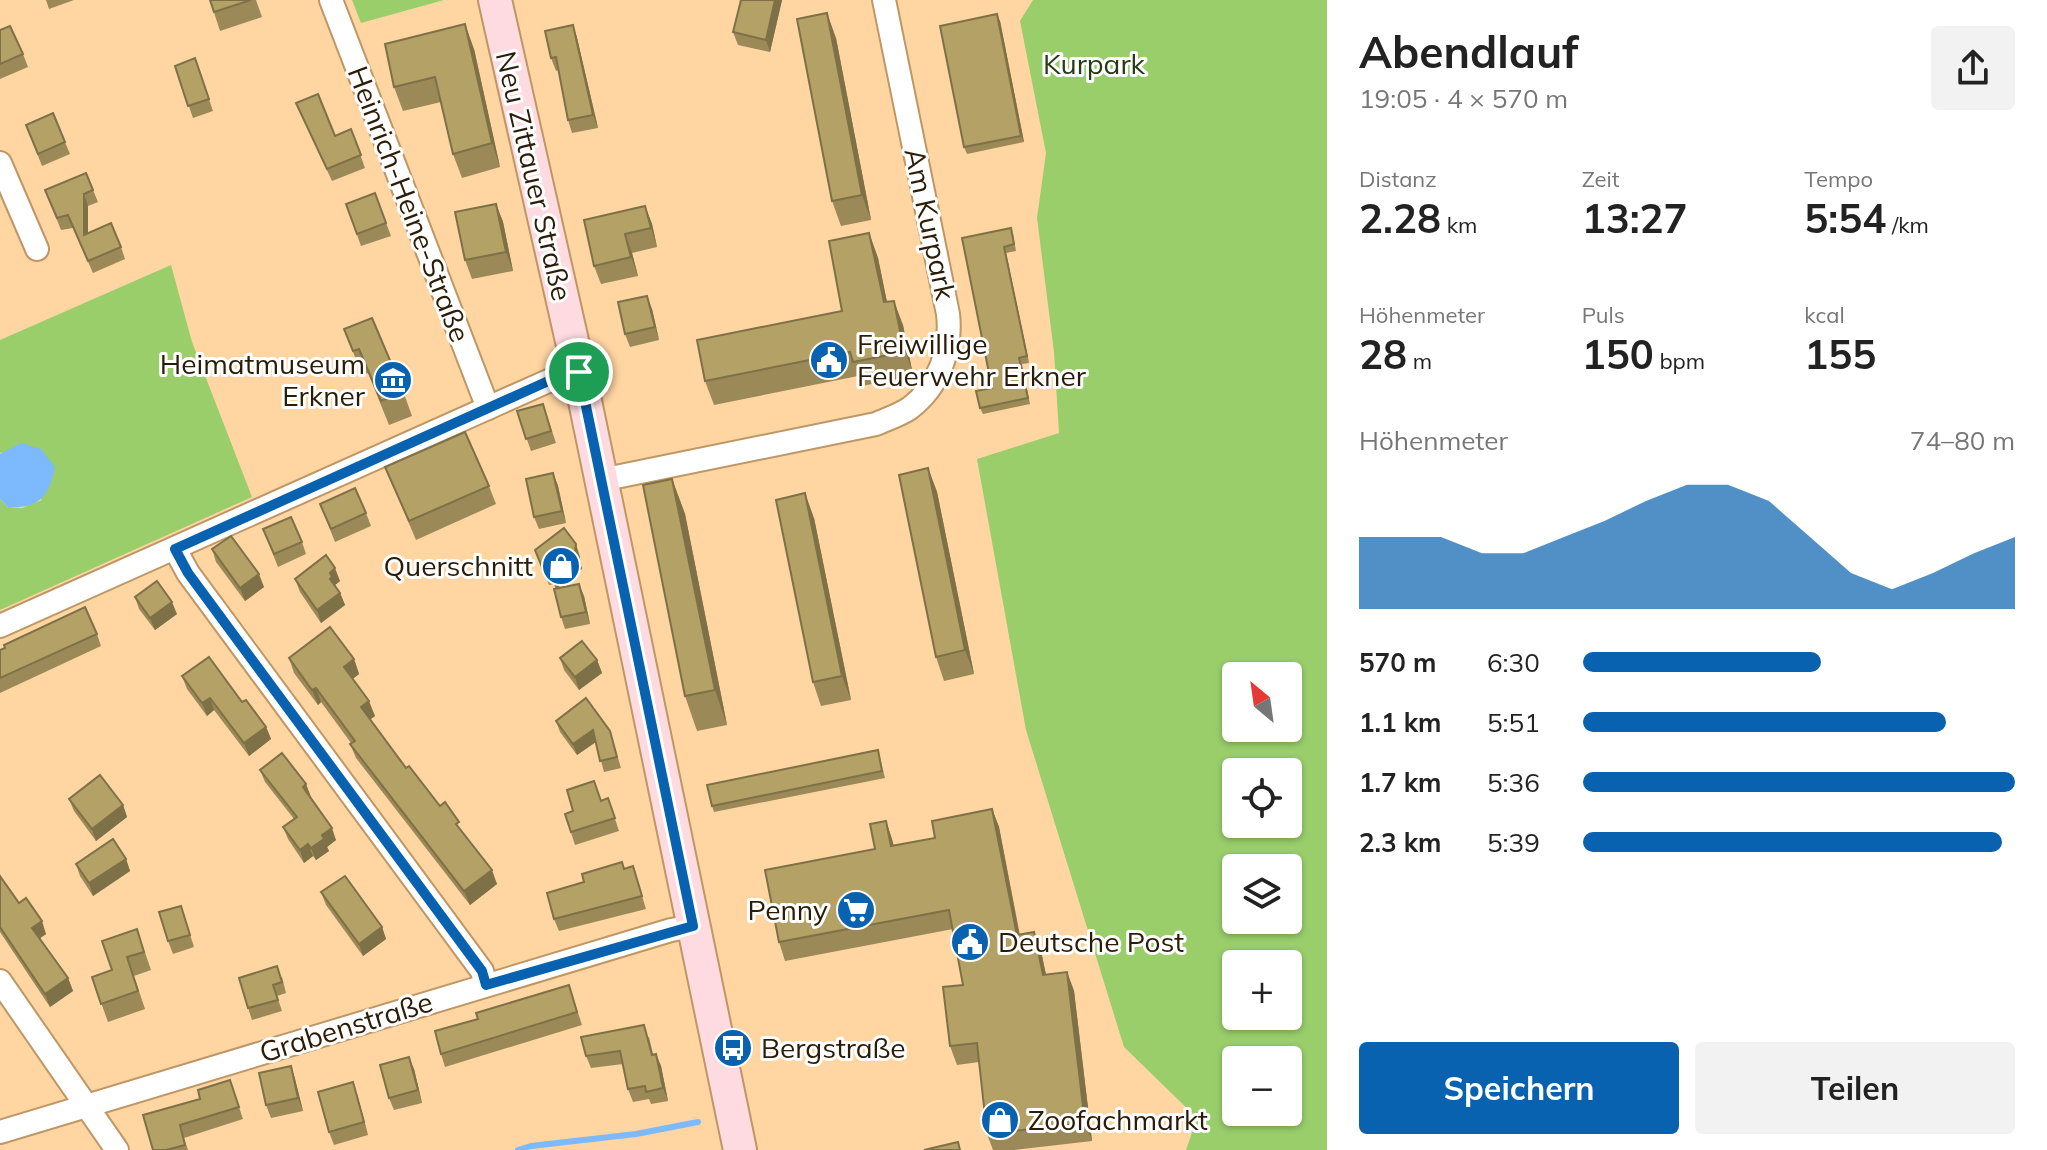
<!DOCTYPE html>
<html lang="de">
<meta charset="utf-8">
<style>
:root{--surface:#fff;--page:#f2f2f2;--text:#222;--muted:#767676;--accent:#0862af}
body{margin:0;font-family:Mulish,sans-serif;background:var(--page);color:var(--text);height:100vh;display:flex;flex-direction:column;font-size:30px;white-space:nowrap}
*{box-sizing:border-box;margin:0}
p{font-size:26px;color:var(--muted)}
.icon{flex:none;width:44px;height:44px;fill:none;stroke:currentColor;stroke-width:2;stroke-linecap:round;stroke-linejoin:round}
.map{position:relative;flex:1;overflow:hidden}
.sheet{display:flex;flex-direction:column;background:var(--surface);width:720px}
.sheet>*{flex:none}
.needle{width:52px;rotate:331deg}
.buttons{position:absolute;left:1222px;top:662px;display:grid;gap:16px}
.buttons a{display:grid;place-items:center;width:80px;height:80px;border-radius:8px;background:var(--surface);box-shadow:0 2px 6px #0004;font-size:40px}
.pin{position:absolute;display:grid;place-items:center;width:68px;height:68px;color:#fff;margin:-34px;border:4px solid #fff;border-radius:50%;box-shadow:0 2px 8px #0007}
.round{display:grid;place-items:center;flex:none;width:84px;height:84px;border-radius:8px;background:var(--page)}
.head{display:flex;align-items:center;justify-content:space-between;height:136px;padding:0 32px}
h1{font-size:44px;font-weight:700;line-height:60px}
.metrics{display:grid;grid-template-columns:repeat(3,1fr);gap:12px;height:136px;padding:8px 32px}
.metrics div{display:grid;align-content:center}
.metrics b{font-size:40px;font-weight:700}
.metrics small{font-size:22px;font-weight:400}
.metrics p{font-size:22px}
.chart{height:224px;padding:16px 32px}
.chart p{display:flex;justify-content:space-between}
.chart svg{width:100%;height:144px;margin-top:8px;fill:var(--accent);opacity:.7}
.cta{display:flex;gap:16px;margin-top:auto;padding:16px 32px}
.cta a{flex:1;height:92px;border-radius:8px;background:var(--accent);color:#fff;font-size:32px;font-weight:700;line-height:92px;text-align:center}
.cta a+a{background:var(--page);color:var(--text)}
ul{padding:0 32px;list-style:none;font-size:26px}
li{display:grid;grid-template-columns:128px 96px 1fr;align-items:center;height:60px}
li i{height:20px;border-radius:10px;background:var(--accent)}
main{display:flex;flex:1;min-height:0}
.map>svg:first-child{display:block}
.green{fill:#99ce6b;fill-rule:evenodd}
.water{fill:#7db9fd}
.lines{fill:none;stroke-linecap:round;stroke-linejoin:round}
.stream{stroke:#7db9fd;stroke-width:6}
.minor-casing{stroke:#be9766;stroke-width:26}
.secondary-casing{stroke:#be9766;stroke-width:36}
.minor{stroke:#fff;stroke-width:22}
.secondary{stroke:#fedbe0;stroke-width:32}
.wall{fill:#9b8a58}
.shaded-wall{fill:#7e7147}
.building{fill:#b4a166;stroke:#7e7147;stroke-width:2}
.route-casing{stroke:#fff;stroke-width:16}
.route{stroke:#0862af;stroke-width:10}
.labels{text-anchor:middle;stroke-width:6;stroke-linejoin:round;paint-order:stroke}
.park-label{font-size:28px;fill:#273c13;stroke:#fefefe}
.street-label{font-size:28px;fill:#2b1c07;stroke:#fefefe}
.poi-label{font-size:28px;fill:#2b1c07;stroke:#fefefe;text-anchor:start}
</style>
<main>
<div class="map">
<svg width="1327" height="1150" viewBox="0 0 1327 1150">
<rect width="100%" height="100%" fill="#ffd5a2"/>
<g class="green">
<polygon points="352,0 444,0 361,23"/>
<path d="M1033,0H1327V1150H1186L1197,1118L1124,1047L1026,730L977,459L1059,433L1054,352L1037,218L1046,153L1020,21ZM1288,676V728H1236V676ZM1288,772V824H1236V772ZM1236,868H1288V920H1236ZM1288,964V1016H1236V964ZM1288,1060V1112H1236V1060Z"/>
<polygon points="171,265 192,342 252,497 0,610 0,499 8,507 22,508 42,500 1,452 0,454 0,340"/>
</g>
<path class="water" d="M21,443L41,449L55,467C49,496 40,509 8,507L0,499V454Z"/>
<g class="lines">
<polyline class="stream" points="518,1150 531,1146 636,1134 698,1122"/>
<defs>
<g id="minor">
<polyline points="331,0 488,408"/>
<polyline points="0,163 37,249"/>
<path d="M601,480L876,424C887,419 900,415 910,408C939,386 952,349 948,314L884,0"/>
<polyline points="175,549 188,573 482,971 486,985"/>
<polyline points="0,626 555,378 579,372"/>
<polyline points="0,981 117,1150"/>
<polyline points="0,1132 671,930 693,926"/>
</g>
<polyline id="secondary" points="495,0 579,372 740,1150"/>
</defs>
<use href="#minor" class="minor-casing"/>
<use href="#secondary" class="secondary-casing"/>
<use href="#minor" class="minor"/>
<use href="#secondary" class="secondary"/>
</g>
<g class="wall">
<polygon points="46,0 74,0 49,9"/>
<polygon points="210,0 256,0 262,17 220,31"/>
<polygon points="782,0 770,52 738,45 733,32"/>
<polygon points="1000,21 1024,142 967,154 964,147"/>
<polygon points="573,25 577,38 598,128 572,133 568,120 558,70 556,71 551,58"/>
<polygon points="0,30 23,54 28,67 0,79"/>
<polygon points="836,38 871,220 841,226 832,201"/>
<polygon points="474,49 500,167 462,178 453,154 441,102 403,111 394,87"/>
<polygon points="195,58 213,111 193,118 175,66"/>
<polygon points="296,103 335,136 351,129 365,168 332,181"/>
<polygon points="26,125 65,142 70,154 42,166"/>
<polygon points="45,190 93,190 98,202 88,206 88,233 121,247 125,259 93,273 73,228 61,230"/>
<polygon points="375,193 391,236 361,246 346,204"/>
<polygon points="496,204 503,222 513,271 472,279 465,260"/>
<polygon points="645,206 652,224 657,247 632,253 638,276 601,284 594,266"/>
<polygon points="869,233 878,258 887,302 903,325 912,370 906,371 907,377 862,386 858,376 714,405 705,381 842,311"/>
<polygon points="1013,234 1016,251 1006,253 1029,363 1022,364 1030,404 983,414 980,408 992,388 962,238"/>
<polygon points="652,309 659,340 630,347 625,334"/>
<polygon points="344,329 403,391 412,416 389,425 368,373 362,375"/>
<polygon points="517,411 547,416 556,443 531,451"/>
<polygon points="385,467 489,486 496,504 416,540"/>
<polygon points="928,468 937,492 974,674 944,681 936,657"/>
<polygon points="553,473 558,486 566,523 539,529 534,517"/>
<polygon points="672,479 685,514 727,725 697,731 685,696"/>
<polygon points="320,504 366,513 371,526 335,542"/>
<polygon points="814,518 851,700 821,706 813,682"/>
<polygon points="263,529 302,542 306,554 278,567"/>
<polygon points="212,549 264,587 245,601 216,562"/>
<polygon points="535,550 580,557 580,562 582,569 554,584 549,585"/>
<polygon points="295,579 340,581 335,585 340,593 345,605 321,623 300,592"/>
<polygon points="584,596 590,624 565,629 561,617"/>
<polygon points="135,597 177,614 155,630 139,609"/>
<polygon points="97,634 101,646 0,693 0,650"/>
<polygon points="289,658 354,659 359,674 352,679 375,716 370,719 406,768 440,806 464,834 497,884 470,905 356,758 350,744 351,743 321,702 318,705 294,673"/>
<polygon points="560,658 597,660 602,673 579,690 564,670"/>
<polygon points="182,676 242,702 266,727 271,739 249,756 214,710 207,716 187,689"/>
<polygon points="556,721 610,731 621,768 604,772 596,742 577,755 560,732"/>
<polygon points="878,750 885,778 714,812 712,806"/>
<polygon points="260,770 306,784 310,797 336,840 327,847 329,851 316,860 313,856 304,863 288,839 283,827 294,819 265,782"/>
<polygon points="608,798 619,831 575,845 565,814"/>
<polygon points="69,799 123,805 127,817 96,841 74,811"/>
<polygon points="992,809 999,827 1020,935 1034,932 1041,951 1046,975 1067,972 1074,991 1092,1141 1014,1150 993,1150 987,1134 979,1062 957,1065 950,1046 963,985 953,929 785,961 779,942 875,849 886,821 894,846 935,838"/>
<polygon points="126,859 130,871 93,896 80,876 76,864"/>
<polygon points="633,866 646,909 559,931 554,919 624,869"/>
<polygon points="0,876 19,903 46,934 40,938 68,978 73,991 50,1007 0,932"/>
<polygon points="321,892 382,927 386,939 363,956 326,905"/>
<polygon points="181,906 194,947 173,954 168,941"/>
<polygon points="137,929 151,970 134,976 145,1009 108,1022 92,977 112,970"/>
<polygon points="282,977 286,993 277,996 282,1011 252,1020 248,1008"/>
<polygon points="569,985 582,1025 445,1067 441,1054 478,1019"/>
<polygon points="649,1037 653,1054 656,1054 661,1066 668,1101 651,1104 649,1099 633,1102 628,1089 623,1064 591,1068 586,1056"/>
<polygon points="291,1066 295,1079 303,1111 271,1118 266,1105"/>
<polygon points="414,1069 422,1103 394,1110 389,1098"/>
<polygon points="230,1080 243,1119 184,1138 188,1150 153,1150 200,1099"/>
<polygon points="357,1094 368,1135 334,1145 329,1132"/>
</g>
<g class="shaded-wall">
<polygon points="775,0 782,0 770,52 766,40"/>
<polygon points="827,13 836,38 871,220 862,195"/>
<polygon points="997,14 1000,21 1024,142 1021,136"/>
<polygon points="465,24 474,49 500,167 492,143"/>
<polygon points="573,25 577,38 598,128 593,115"/>
<polygon points="84,194 88,206 88,248 84,235"/>
<polygon points="496,204 503,222 513,271 506,252"/>
<polygon points="645,206 652,224 657,247 651,228"/>
<polygon points="869,233 878,258 892,327 884,302"/>
<polygon points="625,234 632,253 638,276 631,257"/>
<polygon points="1004,247 1006,253 1029,363 1027,356"/>
<polygon points="647,296 652,309 659,340 655,327"/>
<polygon points="894,301 903,325 912,370 903,346"/>
<polygon points="928,468 937,492 974,674 965,650"/>
<polygon points="553,473 558,486 566,523 562,511"/>
<polygon points="672,479 685,514 727,725 715,690"/>
<polygon points="805,493 814,518 851,700 842,676"/>
<polygon points="576,544 580,557 580,562 582,569 556,589 551,576 575,552"/>
<polygon points="335,568 340,581 335,585 330,579 330,573"/>
<polygon points="259,574 264,587 245,601 240,588"/>
<polygon points="579,584 584,596 590,624 586,612"/>
<polygon points="340,593 345,605 321,623 317,610"/>
<polygon points="172,602 177,614 155,630 150,618"/>
<polygon points="354,659 359,674 349,682 344,667"/>
<polygon points="597,660 602,673 579,690 575,677"/>
<polygon points="316,688 321,702 318,705 312,690"/>
<polygon points="210,698 214,710 207,716 202,703"/>
<polygon points="369,701 375,716 367,722 361,707"/>
<polygon points="266,727 271,739 249,756 244,743"/>
<polygon points="593,730 597,741 577,755 573,744"/>
<polygon points="306,784 311,797 307,799 303,787"/>
<polygon points="123,805 127,817 96,841 92,829"/>
<polygon points="992,809 999,827 1023,954 1017,935"/>
<polygon points="886,821 892,839 898,865 891,846"/>
<polygon points="332,828 336,840 327,847 329,851 316,860 311,848 322,835"/>
<polygon points="308,844 313,856 304,863 300,850"/>
<polygon points="126,859 130,871 93,896 89,883"/>
<polygon points="492,870 497,884 470,905 464,891"/>
<polygon points="42,921 46,934 36,941 32,928"/>
<polygon points="382,927 386,939 363,956 359,944"/>
<polygon points="1034,932 1041,951 1050,994 1043,975"/>
<polygon points="1067,972 1074,991 1092,1141 1085,1123"/>
<polygon points="68,978 73,991 50,1007 45,994"/>
<polygon points="656,1054 661,1066 668,1101 663,1088"/>
<polygon points="409,1057 414,1069 422,1103 418,1090"/>
<polygon points="291,1066 295,1079 303,1111 298,1098"/>
<polygon points="353,1082 357,1094 368,1135 364,1122"/>
</g>
<g class="building">
<polygon points="210,0 251,0 214,12"/>
<polygon points="741,0 775,0 766,40 733,32"/>
<polygon points="827,13 862,195 832,201 797,19"/>
<polygon points="997,14 1021,136 964,147 940,26"/>
<polygon points="465,24 492,143 453,154 435,77 394,87 385,44"/>
<polygon points="573,25 593,115 568,120 556,57 551,58 545,31"/>
<polygon points="10,26 23,54 0,64 0,30"/>
<polygon points="195,58 209,99 188,106 175,66"/>
<polygon points="318,94 335,136 351,129 361,155 327,169 296,103"/>
<polygon points="53,113 65,142 38,154 26,125"/>
<polygon points="86,173 93,190 84,194 84,235 111,223 121,247 88,261 68,215 57,218 45,190"/>
<polygon points="375,193 386,223 357,234 346,204"/>
<polygon points="496,204 506,252 465,260 455,212"/>
<polygon points="645,206 651,228 625,234 631,257 594,266 584,220"/>
<polygon points="1011,228 1014,244 1004,247 1027,356 1019,358 1028,398 980,408 976,391 992,388 962,238"/>
<polygon points="869,233 884,302 894,301 903,346 897,347 899,353 853,362 850,352 705,381 697,340 842,311 829,241"/>
<polygon points="647,296 655,327 625,334 618,302"/>
<polygon points="372,318 403,391 381,401 359,349 353,351 344,329"/>
<polygon points="543,404 551,431 526,439 517,411"/>
<polygon points="465,432 489,486 409,521 385,467"/>
<polygon points="928,468 965,650 936,657 899,475"/>
<polygon points="553,473 562,511 534,517 526,479"/>
<polygon points="672,479 715,690 685,696 643,485"/>
<polygon points="355,488 366,513 331,529 320,504"/>
<polygon points="805,493 842,676 813,682 776,500"/>
<polygon points="291,517 302,542 274,554 263,529"/>
<polygon points="564,528 576,544 575,552 578,556 551,576 550,571 544,572 535,550"/>
<polygon points="231,536 259,574 240,588 212,549"/>
<polygon points="326,555 335,568 330,573 332,577 330,579 340,593 317,610 295,579"/>
<polygon points="157,581 172,602 150,618 135,597"/>
<polygon points="579,584 586,612 561,617 554,589"/>
<polygon points="85,607 97,634 0,678 0,650 5,648 4,645"/>
<polygon points="330,627 354,659 344,667 369,701 361,707 406,768 409,766 440,806 445,802 459,822 456,824 492,870 464,891 350,744 355,741 316,688 312,690 289,658"/>
<polygon points="582,641 597,660 575,677 560,658"/>
<polygon points="209,657 242,702 246,700 266,727 244,743 210,698 202,703 182,676"/>
<polygon points="586,698 610,731 617,757 600,761 593,730 573,744 556,721"/>
<polygon points="878,750 882,771 712,806 707,785"/>
<polygon points="282,753 306,784 303,787 332,828 322,835 324,839 311,848 308,844 300,850 283,827 297,817 260,770"/>
<polygon points="100,775 123,805 92,829 69,799"/>
<polygon points="594,781 601,801 608,798 615,818 571,832 565,814 573,811 567,790"/>
<polygon points="992,809 1017,935 1034,932 1043,975 1067,972 1085,1123 987,1134 977,1043 950,1046 943,987 963,985 949,910 779,942 765,870 875,849 870,824 886,821 891,846 935,838 932,821"/>
<polygon points="113,839 126,859 89,883 76,864"/>
<polygon points="622,862 624,869 633,866 642,896 554,919 547,893 584,882 582,874"/>
<polygon points="0,876 19,903 26,898 42,921 32,928 68,978 45,994 0,927"/>
<polygon points="345,876 382,927 359,944 321,892"/>
<polygon points="181,906 190,935 168,941 159,912"/>
<polygon points="137,929 144,952 127,957 138,991 101,1004 92,977 112,970 102,941"/>
<polygon points="277,966 282,982 273,985 278,1000 248,1008 239,978"/>
<polygon points="569,985 577,1012 441,1054 435,1031 478,1019 476,1013"/>
<polygon points="644,1025 652,1055 656,1054 663,1088 646,1092 645,1086 628,1089 620,1051 586,1056 581,1037"/>
<polygon points="409,1057 418,1090 389,1098 380,1065"/>
<polygon points="291,1066 298,1098 266,1105 259,1073"/>
<polygon points="230,1080 239,1107 180,1125 185,1145 166,1150 153,1150 143,1115 200,1099 198,1090"/>
<polygon points="353,1082 364,1122 329,1132 318,1092"/>
<polygon points="958,1142 960,1150 924,1150"/>
</g>
<g class="lines">
<defs>
<polygon id="route" points="579,372 693,926 486,985 482,971 188,573 175,549 555,378"/>
</defs>
<use href="#route" class="route-casing"/>
<use href="#route" class="route"/>
</g>
<defs>
<symbol id="civic-disc" viewBox="-11 -11 22 22"><circle r="9.5" fill="#0862af" stroke="#fefefe"/><path d="M-.6-6.5H3V-4.5H.6V-3L4-1V1h2V6H-6V1h2V-1L-.6-3ZM-1.2 2.5V6h2.4V2.5Z" fill="#fff"/></symbol>
<symbol id="museum-disc" viewBox="-11 -11 22 22"><circle r="9.5" fill="#0862af" stroke="#fefefe"/><path d="M0-6L6-3V-2H-6V-3ZM-5-1h2V3h-2ZM-1-1h2V3h-2ZM3-1h2V3H3ZM-6 4H6V6H-6Z" fill="#fff"/></symbol>
<symbol id="shop-disc" viewBox="-11 -11 22 22"><circle r="9.5" fill="#0862af" stroke="#fefefe"/><path d="M-5-2.5h2.3a2.7 3.5 0 0 1 5.4 0H5L5.5 6h-11ZM-1.5-2.5h3a1.5 2.3 0 0 0-3 0Z" fill="#fff"/></symbol>
<symbol id="supermarket-disc" viewBox="-11 -11 22 22"><circle r="9.5" fill="#0862af" stroke="#fefefe"/><path d="M-6-5.5h2.5l.6 2H6L4.5 2H-2.5L-4.4-4H-6ZM-1.5 3.2a1.3 1.3 0 1 0 .1 0ZM3 3.2a1.3 1.3 0 1 0 .1 0Z" fill="#fff"/></symbol>
<symbol id="bus-disc" viewBox="-11 -11 22 22"><circle r="9.5" fill="#0862af" stroke="#fefefe"/><path d="M-5-6H5V4H4V6H2V4H-2V6H-4V4H-5ZM-3.5-4V0h7V-4ZM-3.5 1.2v1.5H-2V1.2ZM2 1.2v1.5H3.5V1.2Z" fill="#fff"/></symbol>
</defs>
<g fill-rule="evenodd">
<use href="#civic-disc" x="807" y="338" width="44" height="44"/>
<use href="#museum-disc" x="371" y="358" width="44" height="44"/>
<use href="#shop-disc" x="539" y="544" width="44" height="44"/>
<use href="#supermarket-disc" x="834" y="888" width="44" height="44"/>
<use href="#civic-disc" x="948" y="920" width="44" height="44"/>
<use href="#bus-disc" x="711" y="1026" width="44" height="44"/>
<use href="#shop-disc" x="978" y="1098" width="44" height="44"/>
</g>
<g class="labels">
<g class="park-label">
<text x="1094" y="74">Kurpark</text>
</g>
<g class="street-label">
<text transform="translate(534 176) rotate(77)" y="10">Neu Zittauer Straße</text>
<text transform="translate(409 204) rotate(69)" y="10">Heinrich-Heine-Straße</text>
<text transform="translate(930 224) rotate(78)" y="10">Am Kurpark</text>
<text transform="translate(346 1027) rotate(-17)" y="10">Grabenstraße</text>
</g>
<g class="poi-label">
<text x="857" y="354">Freiwillige<tspan x="857" dy="32">Feuerwehr Erkner</tspan></text>
<text x="365" y="374" text-anchor="end">Heimatmuseum<tspan x="365" dy="32">Erkner</tspan></text>
<text x="533" y="576" text-anchor="end">Querschnitt</text>
<text x="828" y="920" text-anchor="end">Penny</text>
<text x="998" y="952">Deutsche Post</text>
<text x="761" y="1058">Bergstraße</text>
<text x="1028" y="1130">Zoofachmarkt</text>
</g>
</g>
</svg>
<div class="buttons">
<a><svg class="needle" viewBox="-14 -14 28 28"><path d="M0-13l5 13h-10z" fill="#e53935"/><path d="M0 13l5-13h-10z" fill="#767676"/></svg></a>
<a><svg class="icon" aria-label="locate" viewBox="0 0 24 24"><circle cx="12" cy="12" r="6"/><path d="M12 2v4M12 18v4M2 12h4M18 12h4"/></svg></a>
<a><svg class="icon" aria-label="layers" viewBox="0 0 24 24"><path d="M12 4l9 5-9 5-9-5zM3 14l9 5 9-5"/></svg></a>
<a>+</a>
<a>−</a>
</div>
<div class="pin" style="left:579px;top:372px;background:#1e9e55"><svg class="icon" aria-label="arrive" viewBox="0 0 24 24"><path d="M6 21V4h12l-3 4 3 4H6"/></svg></div>
</div>
<section class="sheet">
<div class="head"><div><h1>Abendlauf</h1><p>19:05 · 4 × 570 m</p></div><a class="round"><svg class="icon" aria-label="share" viewBox="0 0 24 24"><path d="M12 15V3M7 8l5-5 5 5M5 13v7h14v-7"/></svg></a></div>
<div class="metrics">
<div><p>Distanz</p><b>2.28<small> km</small></b></div>
<div><p>Zeit</p><b>13:27</b></div>
<div><p>Tempo</p><b>5:54<small> /km</small></b></div>
</div>
<div class="metrics">
<div><p>Höhenmeter</p><b>28<small> m</small></b></div>
<div><p>Puls</p><b>150<small> bpm</small></b></div>
<div><p>kcal</p><b>155</b></div>
</div>
<div class="chart"><p><span>Höhenmeter</span>74–80 m</p>
<svg viewBox="0 0 160 44" preserveAspectRatio="none"><path d="M0 44V22L10 22L20 22L30 27L40 27L50 22L60 17L70 11L80 6L90 6L100 11L110 22L120 33L130 38L140 33L150 27L160 22V44z"/></svg>
</div>
<ul>
<li><b>570 m</b>6:30<i style="width:55%"></i></li>
<li><b>1.1 km</b>5:51<i style="width:84%"></i></li>
<li><b>1.7 km</b>5:36<i style="width:100%"></i></li>
<li><b>2.3 km</b>5:39<i style="width:97%"></i></li>
</ul>
<div class="cta"><a>Speichern</a><a>Teilen</a></div>
</section>
</main>
